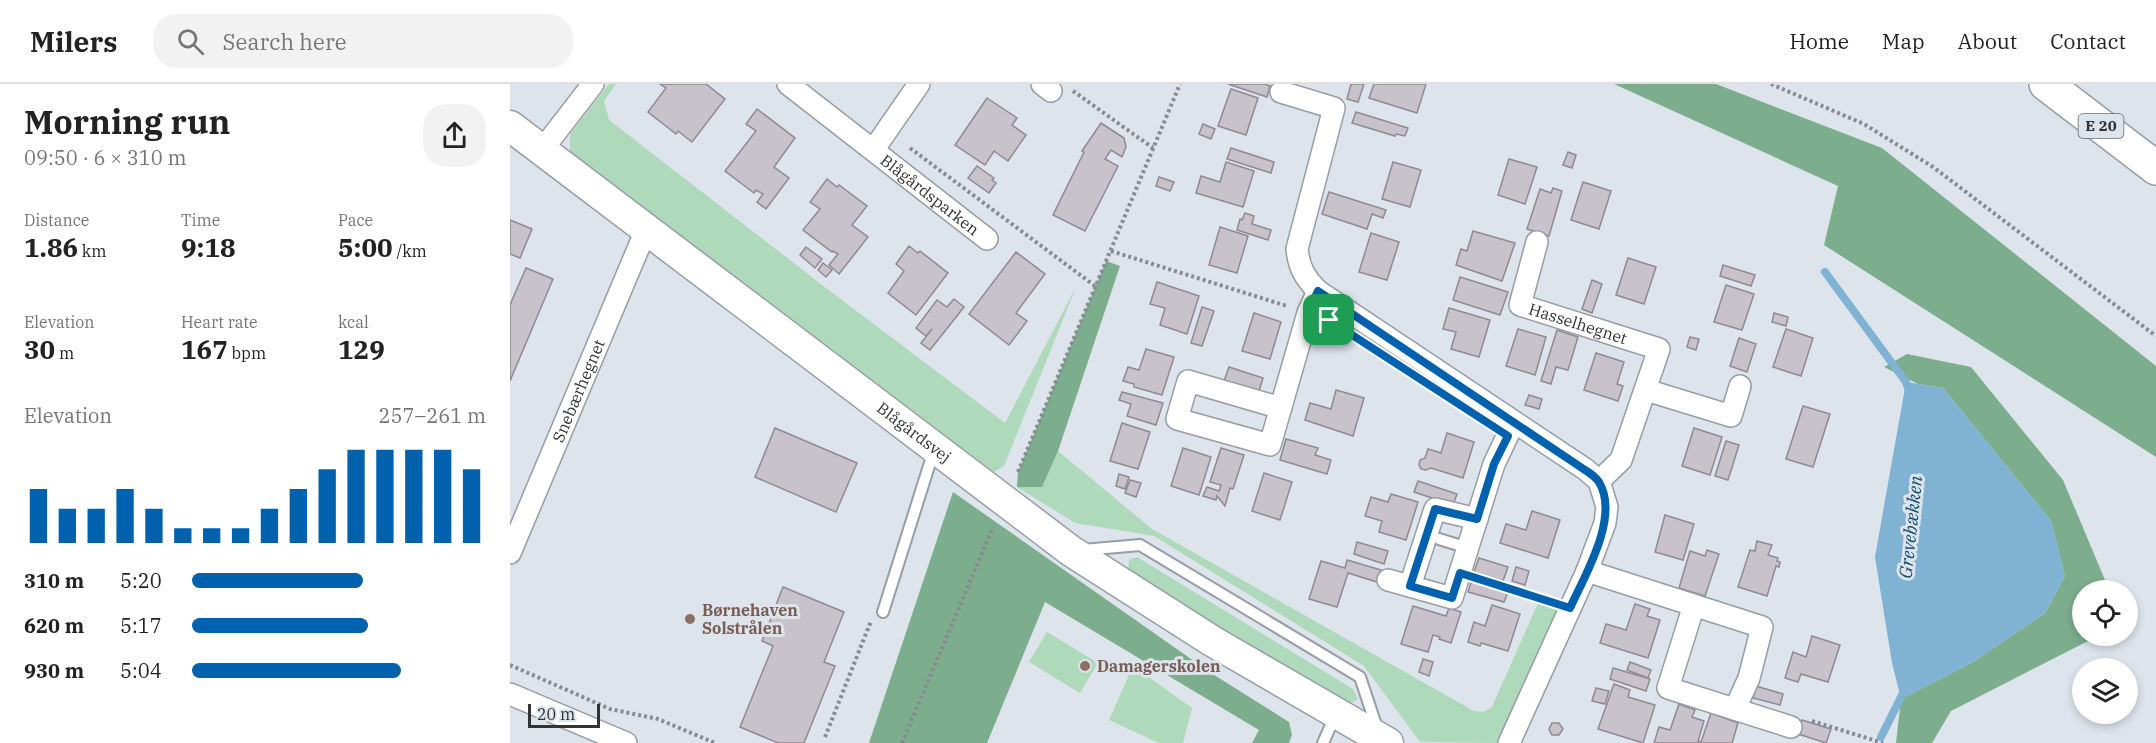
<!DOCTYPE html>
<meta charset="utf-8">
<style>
:root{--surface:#fff;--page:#f2f2f2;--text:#222;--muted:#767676;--line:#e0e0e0;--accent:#0061ae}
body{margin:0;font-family:"IBM Plex Serif",serif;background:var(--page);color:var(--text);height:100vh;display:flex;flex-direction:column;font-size:22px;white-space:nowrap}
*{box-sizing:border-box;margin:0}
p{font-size:20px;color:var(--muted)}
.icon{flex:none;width:33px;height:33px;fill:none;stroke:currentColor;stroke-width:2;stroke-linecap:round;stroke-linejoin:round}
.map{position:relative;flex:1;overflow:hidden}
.sheet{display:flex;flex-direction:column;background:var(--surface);width:510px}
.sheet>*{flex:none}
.fabs{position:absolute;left:1562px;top:496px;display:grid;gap:12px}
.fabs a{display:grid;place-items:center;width:66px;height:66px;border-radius:50%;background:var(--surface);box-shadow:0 3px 9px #0003;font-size:30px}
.scale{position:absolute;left:18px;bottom:15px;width:72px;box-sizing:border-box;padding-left:6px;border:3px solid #313336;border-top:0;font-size:16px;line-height:21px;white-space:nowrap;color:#313336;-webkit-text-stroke:4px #dde4ec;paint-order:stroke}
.pin{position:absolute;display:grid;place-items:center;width:51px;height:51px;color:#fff;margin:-26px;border-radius:12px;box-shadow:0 3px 9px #0006}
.round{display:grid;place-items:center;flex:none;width:63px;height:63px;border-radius:24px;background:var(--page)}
.headline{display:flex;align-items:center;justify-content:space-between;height:102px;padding:0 24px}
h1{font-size:33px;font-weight:700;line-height:45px}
.stats{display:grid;grid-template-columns:repeat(3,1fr);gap:9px;height:102px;padding:6px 24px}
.stats div{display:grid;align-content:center}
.stats b{font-size:26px;font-weight:700}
.stats small{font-size:16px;font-weight:400}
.stats p{font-size:16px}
.chart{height:168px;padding:12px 24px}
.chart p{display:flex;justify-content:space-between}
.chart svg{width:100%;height:108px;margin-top:6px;stroke:var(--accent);stroke-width:6}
ul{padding:0 24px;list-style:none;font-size:20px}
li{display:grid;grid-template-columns:96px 72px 1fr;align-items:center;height:45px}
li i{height:15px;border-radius:8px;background:var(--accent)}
header{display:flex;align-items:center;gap:36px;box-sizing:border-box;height:84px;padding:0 30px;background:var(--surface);border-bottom:2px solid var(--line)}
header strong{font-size:28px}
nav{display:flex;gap:33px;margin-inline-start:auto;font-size:21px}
.search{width:420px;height:54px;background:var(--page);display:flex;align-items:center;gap:15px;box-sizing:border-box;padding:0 21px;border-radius:24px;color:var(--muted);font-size:22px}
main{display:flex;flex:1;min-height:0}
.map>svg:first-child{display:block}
.green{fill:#afd9bb}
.forest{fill:#7cad8c}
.water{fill:#80b2d4}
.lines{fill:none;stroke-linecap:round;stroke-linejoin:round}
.stream{stroke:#80b2d4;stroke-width:8}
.building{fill:#c8c2ca;stroke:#908991;stroke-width:1.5}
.lane-casing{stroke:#969da4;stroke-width:14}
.street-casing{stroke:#969da4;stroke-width:24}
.secondary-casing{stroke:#969da4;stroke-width:33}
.highway-casing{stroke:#969da4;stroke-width:36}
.path{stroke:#878b91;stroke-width:4;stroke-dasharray:3 3;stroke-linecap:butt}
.lane{stroke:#fff;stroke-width:10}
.street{stroke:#fff;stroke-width:21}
.secondary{stroke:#fff;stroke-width:30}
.highway{stroke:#fff;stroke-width:33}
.route-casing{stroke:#fff;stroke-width:12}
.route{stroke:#0061ae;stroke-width:8}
.education-dot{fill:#8d6e63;stroke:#dde4ec;stroke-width:2}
.labels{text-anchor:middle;stroke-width:6;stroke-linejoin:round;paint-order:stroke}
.shield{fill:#dde4ec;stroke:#65686d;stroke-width:1.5}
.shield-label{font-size:15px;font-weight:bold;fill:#313336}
.street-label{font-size:16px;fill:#313336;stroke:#dde4ec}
.education-label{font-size:16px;font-weight:bold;fill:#785e54;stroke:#dde4ec;text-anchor:start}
.water-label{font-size:18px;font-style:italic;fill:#0f4d6f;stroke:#dde4ec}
</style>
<header>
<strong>Milers</strong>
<div class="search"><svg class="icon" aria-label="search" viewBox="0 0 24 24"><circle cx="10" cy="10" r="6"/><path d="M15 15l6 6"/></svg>Search here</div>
<nav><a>Home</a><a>Map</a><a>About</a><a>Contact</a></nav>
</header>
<main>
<section class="sheet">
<div class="headline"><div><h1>Morning run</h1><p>09:50 · 6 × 310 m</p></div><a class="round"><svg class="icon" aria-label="share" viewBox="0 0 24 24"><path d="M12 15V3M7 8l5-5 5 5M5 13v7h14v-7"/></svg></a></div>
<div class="stats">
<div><p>Distance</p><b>1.86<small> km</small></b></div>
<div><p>Time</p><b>9:18</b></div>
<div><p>Pace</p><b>5:00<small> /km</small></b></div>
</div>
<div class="stats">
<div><p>Elevation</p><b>30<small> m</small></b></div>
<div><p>Heart rate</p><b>167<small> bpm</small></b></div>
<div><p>kcal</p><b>129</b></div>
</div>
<div class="chart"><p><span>Elevation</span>257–261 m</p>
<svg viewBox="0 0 160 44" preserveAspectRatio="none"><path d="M5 44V22M15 44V30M25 44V30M35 44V22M45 44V30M55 44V38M65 44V38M75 44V38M85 44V30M95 44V22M105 44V14M115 44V6M125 44V6M135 44V6M145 44V6M155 44V14"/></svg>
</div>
<ul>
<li><b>310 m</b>5:20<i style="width:58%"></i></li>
<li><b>620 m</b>5:17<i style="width:60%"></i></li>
<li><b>930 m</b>5:04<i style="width:71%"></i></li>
</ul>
</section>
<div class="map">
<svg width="1646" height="659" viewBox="0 0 1646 659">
<rect width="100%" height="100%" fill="#dde4ec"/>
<g class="green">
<polygon points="99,0 106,0 94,17 99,36 316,204 495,339 566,203 494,382 484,388 60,70 60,50"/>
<polygon points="548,367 642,445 964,627 973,628 982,623 1029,517 1049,525 991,659 910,658 854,582 644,452 565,439 507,403 532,403"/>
<polygon points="627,473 843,605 848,615 841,619 834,616 737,561 618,486 619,476"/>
<polygon points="537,548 588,579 570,609 519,578"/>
<polygon points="623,582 682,624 673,659 649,659 599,636"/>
</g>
<g class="forest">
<polygon points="1104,0 1206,0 1372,64 1646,282 1646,373 1314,161 1328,102"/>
<polygon points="596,177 610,182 548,367 532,403 507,403 508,388"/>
<polygon points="1397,270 1461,283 1553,396 1595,496 1592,507 1572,507 1572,552 1580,552 1578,557 1441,627 1422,659 1386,659 1391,615 1463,578 1535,529 1555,492 1541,437 1433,304 1408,300 1374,283"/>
<polygon points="443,408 701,589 779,638 782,651 779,659 742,659 749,646 535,518 477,659 359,659"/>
</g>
<polygon class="water" points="1396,298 1433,304 1541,437 1555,492 1535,529 1463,578 1391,615 1382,579 1365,473"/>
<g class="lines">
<g class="stream">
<polyline points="1315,188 1396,298 1399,307"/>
<polyline points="1371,653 1394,607"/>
</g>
</g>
<g class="building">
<polygon points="150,0 196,0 215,15 182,58 168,47 166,50 138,28 156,4"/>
<polygon points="718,0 755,0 760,2 757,13"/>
<polygon points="841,0 854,0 848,18 837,15"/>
<polygon points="864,0 916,0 907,29 859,14"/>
<polygon points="721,5 748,14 736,51 708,42"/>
<polygon points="477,14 507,34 502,41 516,51 498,77 484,67 475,81 445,61"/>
<polygon points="247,25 285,54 264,83 279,94 256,125 247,118 253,110 246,106 244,109 215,87 246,47 236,40"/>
<polygon points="846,28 898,44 895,52 886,50 885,52 842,39"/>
<polygon points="591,39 614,54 616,63 612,73 601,66 595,75 608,82 575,147 543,131 574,68 572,67"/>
<polygon points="693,40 705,45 701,55 689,50"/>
<polygon points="721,64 764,78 761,89 717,75"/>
<polygon points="1058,68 1066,71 1062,84 1053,81"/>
<polygon points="999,75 1027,83 1015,120 988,111"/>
<polygon points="716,78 744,87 733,123 686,109 691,92 710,98"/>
<polygon points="883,78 911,86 900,123 872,115"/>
<polygon points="467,82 484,94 482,96 486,99 479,109 458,94"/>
<polygon points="649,93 664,98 660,107 646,102"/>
<polygon points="317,95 327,103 329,101 357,122 342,141 358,153 329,190 319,181 328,170 323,167 322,168 293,146 310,125 300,118"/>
<polygon points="1073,98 1101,107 1089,145 1061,136"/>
<polygon points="1043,104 1052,107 1039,152 1017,145 1030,105 1041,109"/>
<polygon points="819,108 876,126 873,134 862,130 857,145 812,130"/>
<polygon points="735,129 744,132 742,140 761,146 758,156 727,146 730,135 732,136"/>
<polygon points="0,136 22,145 10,174 0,170"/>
<polygon points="710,143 738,152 727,189 699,181"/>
<polygon points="963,147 1005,159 992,197 946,181 951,165 957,167"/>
<polygon points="861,149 889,158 877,196 849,188"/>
<polygon points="399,162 408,169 410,167 438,189 406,231 378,209 394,187 386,180"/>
<polygon points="296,163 312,175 305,184 290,171"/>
<polygon points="506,168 535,190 506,229 517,237 499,261 459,230"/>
<polygon points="1118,174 1146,183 1134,220 1106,211"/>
<polygon points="313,179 322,186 316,193 308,186"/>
<polygon points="1213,181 1245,191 1241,202 1210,192"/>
<polygon points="16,184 43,195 0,297 0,221"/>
<polygon points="950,193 998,208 990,231 943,216"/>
<polygon points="1082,196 1092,200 1082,229 1072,225"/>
<polygon points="647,198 689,212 677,250 650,241 655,224 640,220"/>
<polygon points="1216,201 1244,210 1232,246 1204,238"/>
<polygon points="444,215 454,223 420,266 411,259 422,245 416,252 406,244 427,216 437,223"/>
<polygon points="692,223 704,227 692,262 681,259"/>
<polygon points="939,224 980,236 969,273 941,265 946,248 933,245"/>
<polygon points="744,229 771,238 760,275 732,267"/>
<polygon points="1264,229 1278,233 1276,242 1262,238"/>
<polygon points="1008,245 1036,253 1025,291 996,282"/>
<polygon points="1276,245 1303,254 1291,292 1263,283"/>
<polygon points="1047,246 1068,253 1058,286 1046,283 1041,300 1031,297"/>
<polygon points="1180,253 1189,255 1186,266 1177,263"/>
<polygon points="1229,254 1246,260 1237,288 1220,282"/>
<polygon points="636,265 664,273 652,311 624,303 624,300 613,297 618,283 629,286"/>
<polygon points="1086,269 1114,278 1107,300 1113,302 1108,317 1074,306"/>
<polygon points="719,283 753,294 749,307 714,297"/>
<polygon points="826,306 854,314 843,352 795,336 800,319 821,325"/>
<polygon points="612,308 653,319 646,341 617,332 621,320 609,316"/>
<polygon points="1019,311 1032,315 1029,325 1015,321"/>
<polygon points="1293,322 1320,330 1303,383 1276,375"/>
<polygon points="612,339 640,348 628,385 600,377"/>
<polygon points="265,344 347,379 326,428 245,393"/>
<polygon points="1184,344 1212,353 1200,391 1172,382"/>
<polygon points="937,349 964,358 953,394 921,384 916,386 911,385 909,381 910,376 915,374 918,365 931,369"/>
<polygon points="776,355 808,364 805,371 821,376 817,390 770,376"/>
<polygon points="1216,357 1229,361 1218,396 1205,392"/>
<polygon points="673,364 701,373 689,411 661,402"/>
<polygon points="711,364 734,371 723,405 720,404 715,422 707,412 706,416 693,412 697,403 709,407 711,401 700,398"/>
<polygon points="754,389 782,398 770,436 742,427"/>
<polygon points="609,390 619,393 615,405 606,402"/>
<polygon points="620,396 631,399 626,413 615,409"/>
<polygon points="908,397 947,410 943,421 904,408"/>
<polygon points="881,410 908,418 896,456 869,448 872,437 855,432 861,413 878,418"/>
<polygon points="1022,427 1050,436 1038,474 990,459 996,440 1016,446"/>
<polygon points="1155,431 1184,440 1173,476 1145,468"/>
<polygon points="1247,457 1262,461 1258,471 1268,474 1267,477 1270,478 1269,483 1266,482 1257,512 1228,503 1240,466 1245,467"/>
<polygon points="847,458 878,467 874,480 844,470"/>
<polygon points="1197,466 1209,470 1195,512 1169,504 1180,467 1195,472"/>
<polygon points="969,474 998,483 993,497 964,488"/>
<polygon points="837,476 871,486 867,498 838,489 827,523 799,515 811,477 835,484"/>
<polygon points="1006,483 1019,487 1015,501 1002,497"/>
<polygon points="962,496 998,508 994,518 958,508"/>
<polygon points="273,503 334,528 314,578 325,582 294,659 268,659 230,643 263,562 252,557"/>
<polygon points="1125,520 1140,525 1137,532 1150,536 1138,574 1090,559 1096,540 1116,546"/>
<polygon points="982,521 1010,530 998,567 971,559 970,562 958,558 964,538 975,542"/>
<polygon points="903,522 936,532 939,524 951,528 941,559 929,555 930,553 923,551 918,568 891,560"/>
<polygon points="1302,552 1330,561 1318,598 1291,590 1288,598 1275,594 1283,568 1296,573"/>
<polygon points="913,575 923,578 919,592 909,588"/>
<polygon points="1120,578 1141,586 1138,594 1117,586"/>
<polygon points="1103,584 1140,595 1136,607 1100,595"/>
<polygon points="1104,600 1120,606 1118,613 1145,621 1133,659 1088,645"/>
<polygon points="1246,602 1273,610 1270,621 1243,614"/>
<polygon points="1086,604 1099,607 1095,620 1082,617"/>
<polygon points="1169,620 1185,626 1182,633 1194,637 1188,657 1191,658 1201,629 1228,639 1222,659 1144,659 1149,643 1160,646"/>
<polygon points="1292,636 1321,645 1316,659 1288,650"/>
<polygon points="1042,639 1049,639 1053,645 1049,651 1042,651 1039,645"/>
</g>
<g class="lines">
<defs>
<g id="lane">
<polyline points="929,455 958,464"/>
<polyline points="573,466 630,461 850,593 868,647"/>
<polyline points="373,528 424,366"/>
<polyline points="813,659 825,632"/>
</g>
<g id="street">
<path id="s1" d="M278,0L477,155"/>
<polyline points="532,0 541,7"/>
<path d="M771,8L824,24L787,165C789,184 795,194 808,207L1075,385L1089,397L1097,423L1095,439L1077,487L999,659"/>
<polyline points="364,65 409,0"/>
<polyline points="32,66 83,0"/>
<path id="s2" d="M1027,158L1010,221L1149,265L1111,376L1089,397"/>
<polyline points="1136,306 1221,332 1230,302"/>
<polyline points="771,324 678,297 667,335 760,361 798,229 808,207"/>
<path id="s3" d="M0,469L136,146"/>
<polyline points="1077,487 1252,543 1239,594 1225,625"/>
<polyline points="878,496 942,514 984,380 1004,338"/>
<polyline points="900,502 925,425 967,435"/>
<polyline points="1184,521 1158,604 1281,643"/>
<polyline points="0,610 116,659"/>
</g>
<g id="secondary">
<path id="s4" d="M0,42L561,467L702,557L878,659"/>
</g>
<polyline id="highway" points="1536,0 1646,84"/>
</defs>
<use href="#lane" class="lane-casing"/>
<use href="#street" class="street-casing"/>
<use href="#secondary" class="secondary-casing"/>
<use href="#highway" class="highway-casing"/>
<g class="path">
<polyline points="1261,0 1354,40 1423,83 1646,252"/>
<polyline points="563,7 643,64"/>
<polyline points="400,64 585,202"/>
<polyline points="601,167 777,222"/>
<polyline points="508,388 670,0"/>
<polyline points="971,495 1041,517"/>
<polyline points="0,581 100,625 148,635 205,659"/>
<polyline points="1302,637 1373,659"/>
<polyline points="315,653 361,537"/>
<polyline points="392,659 483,443"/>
</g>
<use href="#lane" class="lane"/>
<use href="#street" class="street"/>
<use href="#secondary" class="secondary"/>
<use href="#highway" class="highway"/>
</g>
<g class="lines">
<defs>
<path id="route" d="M808,207L1075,386C1080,389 1086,394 1089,398C1110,433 1075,491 1060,524L950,489L942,514L900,502L925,425L967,435L984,380L998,352L819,236L798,229Z"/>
</defs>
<use href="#route" class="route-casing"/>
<use href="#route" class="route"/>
</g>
<g class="education-dot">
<circle cx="180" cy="535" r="6"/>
<circle cx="575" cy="582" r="6"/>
</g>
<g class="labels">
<rect class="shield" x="1568.5" y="30" width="45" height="24" rx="4.5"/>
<g class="shield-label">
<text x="1591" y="47">E 20</text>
</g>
<g class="street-label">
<text dy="6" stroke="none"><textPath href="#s1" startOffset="180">Blågårdsparken</textPath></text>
<text dy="6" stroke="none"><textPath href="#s2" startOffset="126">Hasselhegnet</textPath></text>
<text dy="6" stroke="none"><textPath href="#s3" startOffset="176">Snebærhegnet</textPath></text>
<text dy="6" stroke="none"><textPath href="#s4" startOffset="507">Blågårdsvej</textPath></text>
</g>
<g class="education-label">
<text x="192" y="532">Børnehaven<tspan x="192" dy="18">Solstrålen</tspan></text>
<text x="587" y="588">Damagerskolen</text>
</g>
<g class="water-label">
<text transform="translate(1401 443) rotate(-84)" y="6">Grevebækken</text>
</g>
</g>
</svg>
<div class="fabs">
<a><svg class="icon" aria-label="locate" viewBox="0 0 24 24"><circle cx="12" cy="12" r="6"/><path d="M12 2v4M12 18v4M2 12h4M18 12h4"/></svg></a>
<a><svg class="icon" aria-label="layers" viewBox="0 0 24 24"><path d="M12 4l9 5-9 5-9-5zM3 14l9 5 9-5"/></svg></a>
</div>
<div class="scale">20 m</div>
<div class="pin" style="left:819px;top:236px;background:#1e9e55"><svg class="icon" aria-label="arrive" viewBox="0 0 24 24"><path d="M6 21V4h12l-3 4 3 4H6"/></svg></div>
</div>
</main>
